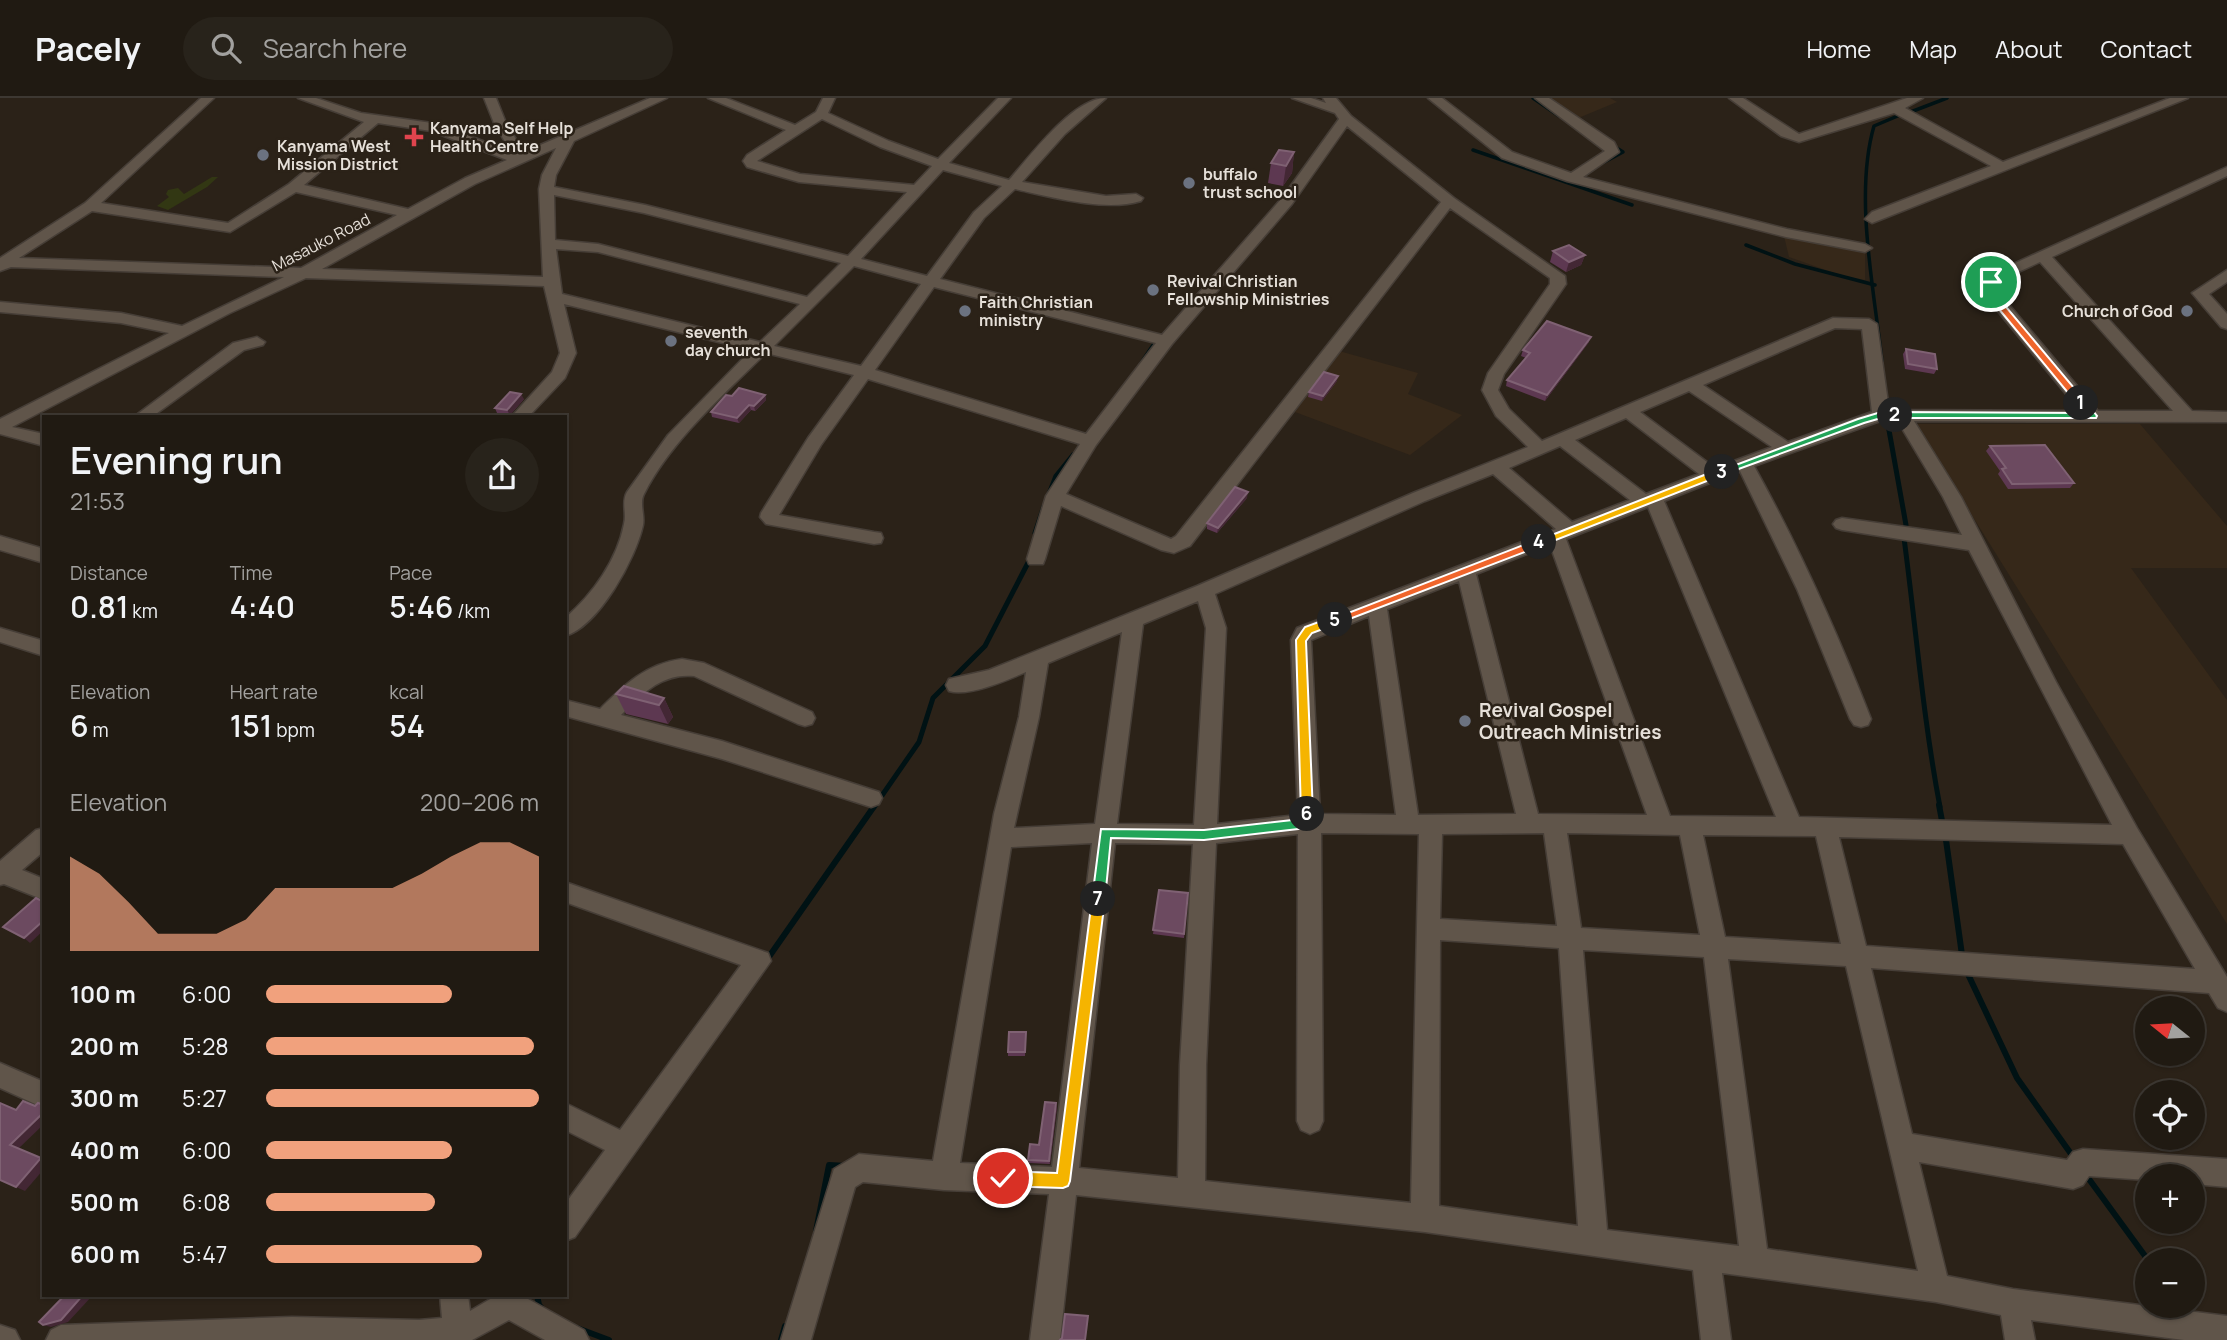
<!DOCTYPE html>
<meta charset="utf-8">
<style>
:root{--surface:#201a12;--page:#28231b;--text:#f1f3f6;--muted:#a2a19f;--line:#3d3832;--accent:#f1a17d}
body{margin:0;font-family:Manrope,sans-serif;background:var(--page);color:var(--text);height:100vh;display:flex;flex-direction:column;font-size:26px;white-space:nowrap}
*{box-sizing:border-box;margin:0}
p{font-size:23px;color:var(--muted)}
.icon{flex:none;width:38px;height:38px;fill:none;stroke:currentColor;stroke-width:2;stroke-linecap:round;stroke-linejoin:round}
.map{position:relative;flex:1;overflow:hidden}
.drawer{position:absolute;left:42px;top:317px;width:525px;height:882px;display:flex;flex-direction:column;background:var(--surface);border-radius:0px;box-shadow:0 2px 5px #0004,0 0 0 2px var(--line)}
.drawer>*{flex:none}
.needle{width:46px;rotate:288deg}
.fabs{position:absolute;left:2135px;top:898px;display:grid;gap:14px}
.fabs a{display:grid;place-items:center;width:70px;height:70px;border-radius:50%;background:var(--surface);box-shadow:0 2px 5px #0004,0 0 0 2px var(--line);font-size:35px}
.pin{position:absolute;display:grid;place-items:center;width:60px;height:60px;color:#fff;margin:-30px;border:4px solid #fff;border-radius:50%;box-shadow:0 2px 7px #0007}
.km{position:absolute;width:35px;height:35px;margin:-18px;border-radius:50%;background:#222;color:#fff;font-size:19px;line-height:35px;text-align:center}
.round{display:grid;place-items:center;flex:none;width:74px;height:74px;border-radius:37px;background:var(--page)}
.overview{display:flex;align-items:center;justify-content:space-between;height:119px;padding:0 28px}
h1{font-size:38px;font-weight:600;line-height:52px}
.figures{display:grid;grid-template-columns:repeat(3,1fr);gap:10px;height:119px;padding:7px 28px}
.figures div{display:grid;align-content:center}
.figures b{font-size:30px;font-weight:600}
.figures small{font-size:19px;font-weight:400}
.figures p{font-size:19px}
.chart{height:196px;padding:14px 28px}
.chart p{display:flex;justify-content:space-between}
.chart svg{width:100%;height:126px;margin-top:7px;fill:var(--accent);opacity:.7}
ul{padding:0 28px;list-style:none;font-size:23px}
li{display:grid;grid-template-columns:112px 84px 1fr;align-items:center;height:52px}
li i{height:18px;border-radius:9px;background:var(--accent)}
header{display:flex;align-items:center;gap:42px;box-sizing:border-box;height:98px;padding:0 35px;background:var(--surface);border-bottom:2px solid var(--line)}
header strong{font-size:33px}
nav{display:flex;gap:38px;margin-inline-start:auto;font-size:24px}
.search{width:490px;height:63px;background:var(--page);display:flex;align-items:center;gap:18px;box-sizing:border-box;padding:0 24px;border-radius:38px;color:var(--muted);font-size:26px}
.map>svg:first-child{display:block}
.built{fill:#362819}
.green{fill:#323713}
.lines{fill:none;stroke-linecap:round;stroke-linejoin:round}
.stream-far2{stroke:#001214;stroke-width:3.5}
.stream-far1{stroke:#001214;stroke-width:5}
.stream{stroke:#001214;stroke-width:6}
.minor-casing{stroke:#463e37;stroke-width:3}
.minor{fill:#60554a;fill-rule:evenodd}
.wall{fill:#5d3851}
.shaded-wall{fill:#432734}
.building{fill:#6c4a60;stroke:#7f6173;stroke-width:2}
.split-1{fill:#f0652b;stroke:#fff;stroke-width:2}
.split-2{fill:#22a559;stroke:#fff;stroke-width:2}
.split-3{fill:#22a559;stroke:#fff;stroke-width:2}
.split-4{fill:#f5b400;stroke:#fff;stroke-width:2}
.split-5{fill:#f0652b;stroke:#fff;stroke-width:2}
.split-6{fill:#f5b400;stroke:#fff;stroke-width:2}
.split-7{fill:#22a559;stroke:#fff;stroke-width:2}
.split-8{fill:#f5b400;stroke:#fff;stroke-width:2}
.health-dot{fill:#e0444e;stroke:#2b2218;stroke-width:2.5}
.worship-dot{fill:#6b7280;stroke:#2b2218;stroke-width:2.5}
.labels{text-anchor:middle;stroke-width:5;stroke-linejoin:round;paint-order:stroke}
.far-poi-label{font-size:16px;font-weight:bold;fill:#e6e0d9;stroke:#2b2218;text-anchor:start}
.far-street-label{font-size:16px;fill:#e6e0d9;stroke:#2b2218}
.poi-label{font-size:19px;font-weight:bold;fill:#e6e0d9;stroke:#2b2218;text-anchor:start}
</style>
<header>
<strong>Pacely</strong>
<div class="search"><svg class="icon" aria-label="search" viewBox="0 0 24 24"><circle cx="10" cy="10" r="6"/><path d="M15 15l6 6"/></svg>Search here</div>
<nav><a>Home</a><a>Map</a><a>About</a><a>Contact</a></nav>
</header>
<div class="map">
<svg width="2227" height="1242" viewBox="0 0 2227 1242">
<rect width="100%" height="100%" fill="#2b2218"/>
<g class="built">
<polygon points="1549,0 1610,0 1617,4 1576,21"/>
<polygon points="1784,138 1865,152 1865,182 1840,177 1789,159"/>
<polygon points="1339,253 1418,275 1408,296 1462,317 1410,357 1295,314"/>
<polygon points="1915,326 2140,326 2227,428 2227,470 2131,470 2227,602 2227,826"/>
</g>
<polygon class="green" points="212,79 218,79 207,89 168,112 157,108 169,99 166,96 168,92 178,90 184,96"/>
<g class="lines">
<g class="stream-far2">
<polyline points="1533,0 1559,18"/>
<polyline points="1908,15 1947,0"/>
<polyline points="1473,52 1632,107"/>
<polyline points="1593,70 1623,54 1612,47"/>
<polyline points="1746,147 1795,166 1875,187"/>
<path d="M1882,263C1874,191 1854,97 1874,28L1900,17"/>
<polyline points="1141,265 1157,241"/>
</g>
<g class="stream-far1">
<polyline points="1887,321 1906,427 1904,434"/>
<polyline points="1049,396 1056,378 1073,357"/>
<polyline points="1035,435 1044,408"/>
<path d="M1904,440C1916,530 1923,620 1940,709"/>
<polyline points="874,709 919,644 933,600 985,548 1031,459"/>
</g>
<g class="stream">
<polyline points="1939,707 1943,728"/>
<polyline points="1946,742 1962,857"/>
<polyline points="766,863 875,707"/>
<polyline points="1966,872 2017,980 2074,1060"/>
<polyline points="2086,1077 2148,1162"/>
<polyline points="816,1133 829,1067 847,1068"/>
<polyline points="537,1197 539,1207 544,1213"/>
<polyline points="577,1230 609,1242"/>
<polyline points="781,1242 785,1228"/>
</g>
<defs>
<g id="minor">
<path d="M201,0H214L101,105L228,125L289,86L364,24L298,0H316L361,15L439,26L511,54L494,25L484,0H496L506,25L524,54L650,0H667L574,43L556,77L554,89L645,107L848,158L907,94L799,84L747,69L743,63L747,57L786,32L708,0H726L795,27L816,14L823,0H835L828,15L889,43L938,61L998,0H1011L949,65L1009,82C1031,57 1073,0 1106,0L1065,36L1022,84L1106,98L1136,96L1143,100L1141,103C1105,114 1051,99 1015,91L984,120L940,181L1162,237L1282,100L1339,21L1335,15L1292,0H1311L1326,5L1323,0H1336L1351,18L1454,100L1565,178L1566,186L1504,276L1498,292L1509,311L1542,343L1833,220L1869,221L1877,226L1889,312L2080,313L1987,200L1983,184L1991,176L2227,69V78L2052,159L2192,313L2227,314V324L1914,323L1961,399L2056,584L2137,730L2227,879V914L2218,910L2209,895L1871,870L1912,1036L2067,1062L2073,1054L2083,1051L2227,1061V1089L2193,1086V1078H2147V1082L2089,1078L2083,1087L2073,1091L1919,1064L1947,1178L2013,1191L2227,1218V1242H2184L2031,1222L2035,1242H2005L2001,1217L1936,1204L1722,1175L1731,1242H1701L1693,1172L1425,1134L1076,1097L1060,1242H1030L1049,1096L944,1092L863,1084L855,1089L811,1242H781L834,1071L859,1056L933,1063L994,716L1019,619L1026,574C1007,582 969,599 949,593L946,587L949,581L989,572L1197,488L1413,395L1528,349L1496,318L1482,292L1488,275L1550,186V180L1450,110L1190,448L1174,455L1161,452L1061,408L1045,461L1043,466H1029L1027,461L1046,398L1080,346L868,281L821,347L779,417L874,434L881,435L883,440L881,445L874,446L766,426L760,419L761,415L808,340L854,277L766,255C725,295 670,344 644,396C639,405 645,417 643,427C636,460 599,528 565,538V520C593,496 617,462 624,426C627,415 621,404 627,394L668,337L751,252L564,206L576,255L565,280L529,318H512L552,274L560,255L544,188L306,180L230,215L12,329L44,336V348L0,336V321L169,235L121,225L0,214V204L121,215L182,228L284,179L11,169L0,173V160L85,105ZM822,21L880,49L932,68L914,87L800,76L757,63ZM378,25L431,33L507,62L465,80L408,111L304,87ZM1347,28L1441,104L1176,438L1171,441L1066,396L1096,347L1172,246L1292,106ZM556,50L542,77L539,91L543,179L322,171L475,86ZM943,72L1002,88L974,114L927,178L861,161ZM296,94L397,117L301,170L19,160L92,113L230,134ZM554,97L644,115L841,165L807,199L598,146L555,142ZM556,151L598,154L800,206L760,244L562,196ZM2040,164L2173,313H2098L2000,196L1999,185L2001,182ZM854,168L921,186L861,268L774,248ZM934,189L1156,245L1086,336L875,272ZM1835,230L1862,231L1872,314L1788,344L1703,287ZM1689,293L1772,349L1715,370L1640,314ZM1626,320L1699,376L1646,396L1575,342ZM1883,322H1897L1943,399L1962,437L1842,420L1836,422L1833,426L1836,430L1842,432L1969,452L2112,727L1799,719L1664,403L1740,373L1797,491L1850,621L1854,627L1861,629L1868,627L1871,621C1837,534 1799,449 1754,368ZM1560,348L1630,402L1572,424L1509,370ZM1493,376L1556,431L1297,530L1291,542L1298,717L1217,726L1226,530L1215,496L1425,403ZM1648,409L1776,719L1670,718L1566,441ZM1550,447L1647,717L1538,716L1476,476ZM1459,483L1516,716L1418,717L1387,511ZM1198,503L1206,530L1194,727L1117,726L1143,526ZM1369,518L1396,717L1320,716L1311,542ZM1122,534L1095,726L1014,730L1039,619L1048,565ZM1321,735L1419,736L1411,1105L1205,1083L1206,967L1216,745L1298,736L1297,1023L1301,1032L1310,1036L1319,1032L1323,1023ZM1544,735L1557,828L1440,821L1442,736ZM1567,735L1680,737L1700,837L1581,830ZM1703,737L1816,738L1841,846L1725,839ZM1839,739L2123,746L2195,871L1866,848ZM1092,745L1052,1069L960,1065L1011,749ZM1115,745L1193,746L1180,967L1178,1080L1079,1070ZM1440,842L1559,850L1578,1128L1439,1108ZM1583,852L1704,859L1739,1148L1607,1132ZM1728,861L1846,868L1918,1173L1767,1151Z"/>
<polygon points="1428,0 1442,0 1512,54 1571,75 1605,53 1535,0 1549,0 1614,44 1619,54 1583,79 1787,131 1865,146 1872,150 1865,154 1786,139 1567,83 1502,60"/>
<polygon points="1729,0 1743,0 1799,36 1907,0 1923,0 1905,10 2003,64 2170,0 2188,0 1872,125 1865,121 1872,114 1991,68 1894,15 1799,44 1781,38"/>
<polygon points="2227,172 2227,184 2209,196 2227,216 2227,231 2221,229 2192,195"/>
<polygon points="257,239 265,244 263,247 244,252 153,318 135,318 233,245"/>
<polygon points="0,438 44,451 44,465 0,452"/>
<polygon points="0,530 44,543 44,558 0,544"/>
<path d="M682,561L704,565L812,614L815,620L812,626L805,628L798,626L694,578C662,575 643,595 621,617L722,643L879,694L882,700L879,706L871,709L722,661L565,618V602L600,611C625,586 646,566 682,561Z"/>
<polygon points="44,730 44,753 22,772 44,781 44,802 4,786 0,787 0,763 36,732"/>
<polygon points="565,784 768,855 771,863 575,1139 565,1143 565,1106 605,1052 565,1032 565,1005 620,1032 741,867 565,804"/>
<polygon points="0,965 44,984 44,1010 0,990"/>
<polygon points="440,1197 468,1197 470,1213 497,1197 529,1197 528,1201 584,1232 589,1242 545,1242 509,1222 472,1242 46,1242 51,1232 61,1227 292,1219 419,1222 442,1220"/>
<polygon points="0,1227 15,1232 20,1242 0,1242"/>
</g>
</defs>
<use href="#minor" class="minor-casing"/>
<use href="#minor" class="minor"/>
</g>
<g class="wall">
<polygon points="1294,54 1292,75 1283,88 1268,85 1271,65"/>
<polygon points="1553,153 1585,157 1581,167 1566,174 1550,164"/>
<polygon points="1589,244 1545,303 1506,288 1507,282 1526,260 1521,258 1523,252"/>
<polygon points="1906,251 1937,271 1934,276 1905,271 1903,256"/>
<polygon points="1337,283 1322,303 1308,299 1309,294"/>
<polygon points="765,297 766,302 755,313 751,312 739,325 712,319 711,314 732,298"/>
<polygon points="524,301 510,317 497,315 495,310"/>
<polygon points="1990,348 2074,385 2070,390 2008,391 1998,376 2000,373 1986,353"/>
<polygon points="1247,400 1217,435 1207,431 1207,425"/>
<polygon points="616,596 664,600 673,619 668,626 626,616"/>
<polygon points="1159,792 1188,795 1184,840 1153,836"/>
<polygon points="1026,934 1025,958 1008,958 1008,954"/>
<polygon points="1057,1009 1050,1066 1029,1065 1028,1062 1039,1047"/>
</g>
<g class="shaded-wall">
<polygon points="1294,54 1292,75 1283,88 1286,68"/>
<polygon points="1585,157 1581,167 1566,174 1569,164"/>
<polygon points="1591,239 1589,244 1545,303 1547,297"/>
<polygon points="1338,278 1337,283 1322,303 1323,298"/>
<polygon points="521,296 524,301 510,317 507,312"/>
<polygon points="765,297 766,302 755,313 754,308"/>
<polygon points="749,307 751,312 739,325 737,320"/>
<polygon points="1248,394 1247,400 1217,435 1218,430"/>
<polygon points="664,600 673,619 668,626 659,607"/>
<polygon points="44,822 44,832 30,845 24,840"/>
<polygon points="1056,1005 1057,1009 1050,1066 1049,1063"/>
<polygon points="44,1014 44,1026 18,1051 10,1047"/>
<polygon points="41,1060 44,1061 44,1071 25,1093 16,1089"/>
<polygon points="83,1197 93,1197 68,1224 51,1229 43,1227"/>
</g>
<g class="building">
<polygon points="1279,52 1294,54 1286,68 1271,65"/>
<polygon points="1569,147 1585,157 1569,164 1553,153"/>
<polygon points="1547,223 1591,239 1547,297 1507,282 1530,255 1523,252"/>
<polygon points="1906,251 1935,256 1937,271 1908,266"/>
<polygon points="1324,274 1338,278 1323,298 1309,294"/>
<polygon points="739,290 765,297 754,308 749,307 737,320 711,314 726,297 732,298"/>
<polygon points="510,294 521,296 507,312 495,310"/>
<polygon points="2045,347 2074,385 2012,386 2002,371 2006,370 1990,348"/>
<polygon points="1235,389 1248,394 1218,430 1207,425"/>
<polygon points="624,588 664,600 659,607 616,596"/>
<polygon points="1159,792 1188,795 1184,836 1153,832"/>
<polygon points="36,800 44,804 44,822 24,840 3,829"/>
<polygon points="1009,934 1026,934 1025,954 1008,954"/>
<polygon points="23,1003 35,1008 38,1005 44,1007 44,1014 10,1047 41,1060 16,1089 0,1082 0,1005 16,1012"/>
<polygon points="1045,1004 1056,1005 1049,1063 1028,1062 1030,1046 1039,1047"/>
<polygon points="65,1197 83,1197 61,1222 43,1227 39,1224"/>
<polygon points="1065,1216 1088,1218 1085,1242 1060,1242 1062,1240"/>
</g>
<polygon class="split-1" points="1988,182 1994,182 1996,197 2085,303 2085,307 2078,307 1989,199"/>
<polygon class="split-2" points="2078,303 2085,303 2097,318 2096,320 1895,320 1890,317 1895,314 2085,315 2077,305"/>
<polygon class="split-3" points="1895,314 1898,315 1898,319 1881,320 1864,325 1725,376 1717,374 1858,321 1881,314"/>
<polygon class="split-4" points="1722,370 1727,374 1725,376 1543,447 1534,444"/>
<polygon class="split-5" points="1539,441 1544,444 1543,447 1339,525 1335,526 1330,522"/>
<polygon class="split-6" points="1335,518 1339,519 1339,525 1312,535 1306,543 1313,716 1307,721 1301,716 1296,542 1305,529"/>
<polygon class="split-7" points="1307,711 1313,716 1313,725 1307,730 1204,742 1111,740 1105,801 1098,806 1092,801 1101,731 1204,732 1301,721 1303,712"/>
<polygon class="split-8" points="1098,795 1105,801 1070,1083 1068,1088 1063,1090 1003,1088 998,1086 996,1080 998,1075 1003,1073 1057,1075 1092,801"/>
<path class="health-dot" d="M410.5 28.5h7v7h7v7h-7v7h-7v-7h-7v-7h7z"/>
<g class="worship-dot">
<circle cx="263" cy="57" r="7"/>
<circle cx="1189" cy="85" r="7"/>
<circle cx="1153" cy="192" r="7"/>
<circle cx="965" cy="213" r="7"/>
<circle cx="2187" cy="213" r="7"/>
<circle cx="671" cy="243" r="7"/>
<circle cx="1465" cy="623" r="7"/>
</g>
<g class="labels">
<g class="far-poi-label">
<text x="430" y="36">Kanyama Self Help<tspan x="430" dy="18">Health Centre</tspan></text>
<text x="277" y="54">Kanyama West<tspan x="277" dy="18">Mission District</tspan></text>
<text x="1203" y="82">buffalo<tspan x="1203" dy="18">trust school</tspan></text>
<text x="1167" y="189">Revival Christian<tspan x="1167" dy="18">Fellowship Ministries</tspan></text>
<text x="979" y="210">Faith Christian<tspan x="979" dy="18">ministry</tspan></text>
<text x="2173" y="219" text-anchor="end">Church of God</text>
<text x="685" y="240">seventh<tspan x="685" dy="18">day church</tspan></text>
</g>
<g class="far-street-label">
<text transform="translate(321 144) rotate(-27)" y="6">Masauko Road</text>
</g>
<g class="poi-label">
<text x="1479" y="619">Revival Gospel<tspan x="1479" dy="22">Outreach Ministries</tspan></text>
</g>
</g>
</svg>
<div class="fabs">
<a><svg class="needle" viewBox="-14 -14 28 28"><path d="M0-13l5 13h-10z" fill="#e53935"/><path d="M0 13l5-13h-10z" fill="#a2a19f"/></svg></a>
<a><svg class="icon" aria-label="locate" viewBox="0 0 24 24"><circle cx="12" cy="12" r="6"/><path d="M12 2v4M12 18v4M2 12h4M18 12h4"/></svg></a>
<a>+</a>
<a>−</a>
</div>
<div class="pin" style="left:1991px;top:184px;background:#1e9e55"><svg class="icon" aria-label="arrive" viewBox="0 0 24 24"><path d="M6 21V4h12l-3 4 3 4H6"/></svg></div>
<div class="pin" style="left:1003px;top:1080px;background:#d93025"><svg class="icon" aria-label="check" viewBox="0 0 24 24"><path d="M5 12l5 5 9-10"/></svg></div>
<b class="km" style="left:2081px;top:305px">1</b>
<b class="km" style="left:1895px;top:317px">2</b>
<b class="km" style="left:1722px;top:374px">3</b>
<b class="km" style="left:1539px;top:444px">4</b>
<b class="km" style="left:1335px;top:522px">5</b>
<b class="km" style="left:1307px;top:716px">6</b>
<b class="km" style="left:1098px;top:801px">7</b>
<section class="drawer">
<div class="overview"><div><h1>Evening run</h1><p>21:53</p></div><a class="round"><svg class="icon" aria-label="share" viewBox="0 0 24 24"><path d="M12 15V3M7 8l5-5 5 5M5 13v7h14v-7"/></svg></a></div>
<div class="figures">
<div><p>Distance</p><b>0.81<small> km</small></b></div>
<div><p>Time</p><b>4:40</b></div>
<div><p>Pace</p><b>5:46<small> /km</small></b></div>
</div>
<div class="figures">
<div><p>Elevation</p><b>6<small> m</small></b></div>
<div><p>Heart rate</p><b>151<small> bpm</small></b></div>
<div><p>kcal</p><b>54</b></div>
</div>
<div class="chart"><p><span>Elevation</span>200–206 m</p>
<svg viewBox="0 0 160 44" preserveAspectRatio="none"><path d="M0 44V11L10 17L20 27L30 38L40 38L50 38L60 33L70 22L80 22L90 22L100 22L110 22L120 17L130 11L140 6L150 6L160 11V44z"/></svg>
</div>
<ul>
<li><b>100 m</b>6:00<i style="width:68%"></i></li>
<li><b>200 m</b>5:28<i style="width:98%"></i></li>
<li><b>300 m</b>5:27<i style="width:100%"></i></li>
<li><b>400 m</b>6:00<i style="width:68%"></i></li>
<li><b>500 m</b>6:08<i style="width:62%"></i></li>
<li><b>600 m</b>5:47<i style="width:79%"></i></li>
</ul>
</section>
</div>
